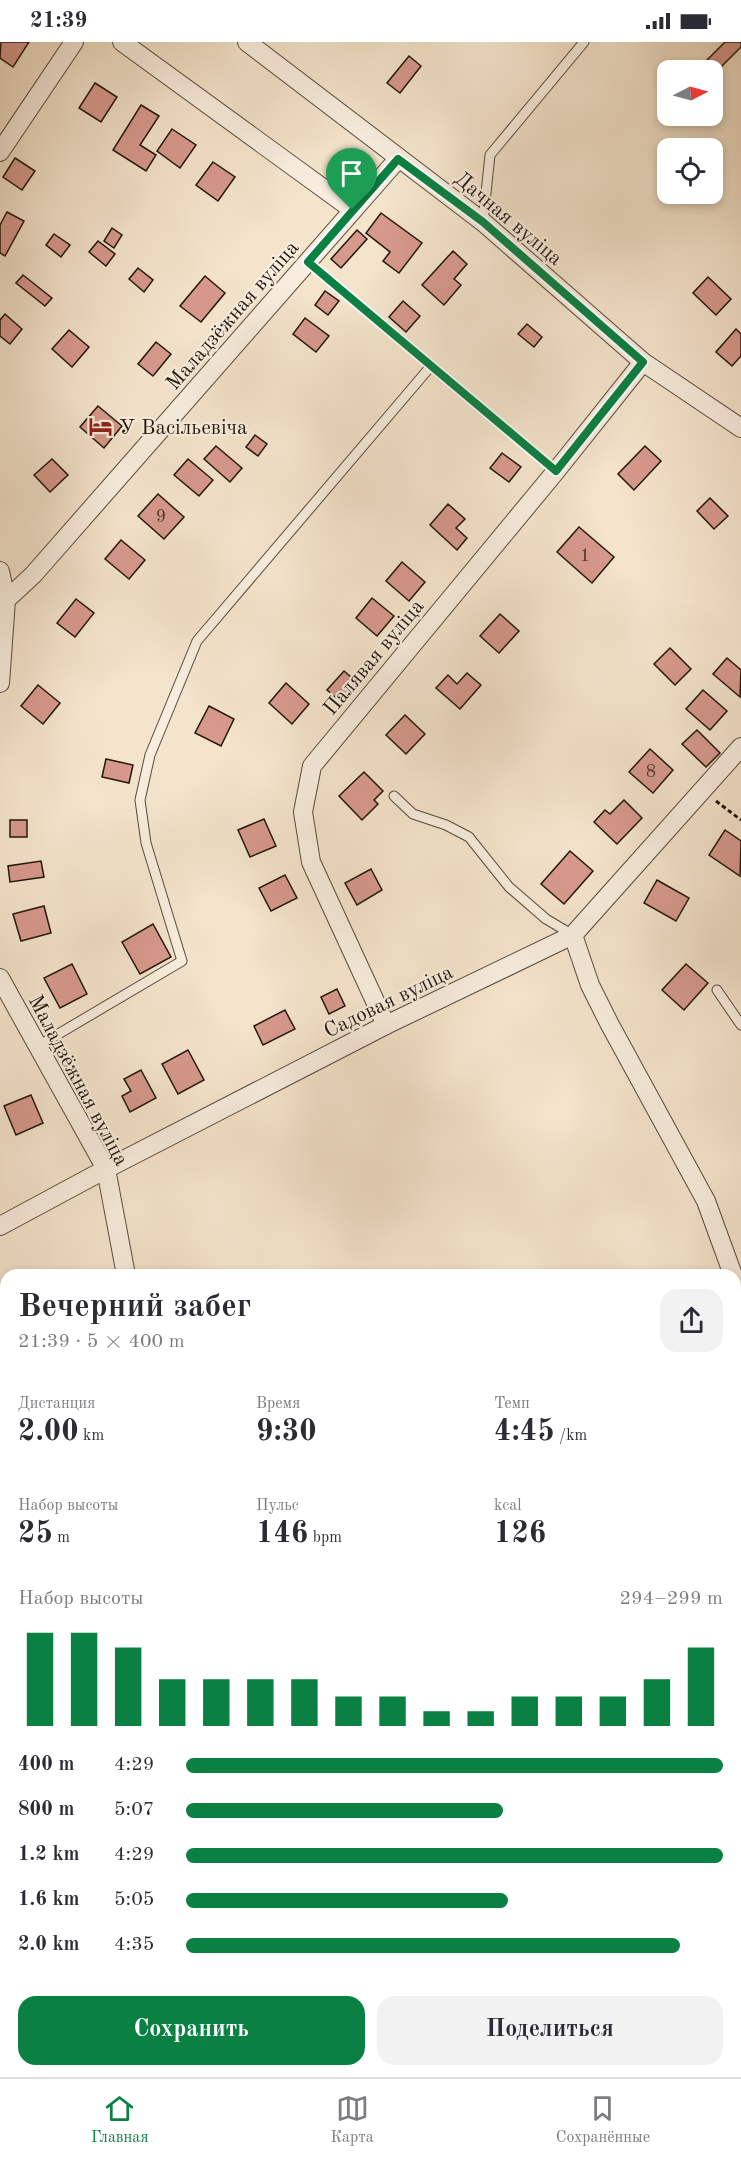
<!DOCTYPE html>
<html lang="ru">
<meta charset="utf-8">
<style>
:root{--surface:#fff;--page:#f2f2f3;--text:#2b2b33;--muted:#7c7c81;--line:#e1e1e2;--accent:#0b8043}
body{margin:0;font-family:"Old Standard TT",serif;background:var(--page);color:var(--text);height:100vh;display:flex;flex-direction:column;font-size:22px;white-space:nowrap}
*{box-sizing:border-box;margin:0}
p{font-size:20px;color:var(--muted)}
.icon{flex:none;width:33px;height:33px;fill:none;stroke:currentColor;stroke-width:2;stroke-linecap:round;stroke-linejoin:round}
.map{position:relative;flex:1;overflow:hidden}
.side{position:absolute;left:0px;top:1227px;width:741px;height:808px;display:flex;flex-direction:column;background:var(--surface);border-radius:18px 18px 0 0;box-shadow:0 3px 9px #0003}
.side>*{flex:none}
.needle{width:39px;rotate:84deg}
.tools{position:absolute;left:657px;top:18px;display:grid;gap:12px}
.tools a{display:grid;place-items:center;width:66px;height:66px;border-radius:12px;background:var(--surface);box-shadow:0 3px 9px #0003;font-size:30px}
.pin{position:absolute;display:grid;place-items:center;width:51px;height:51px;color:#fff;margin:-62px -26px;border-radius:50% 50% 50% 0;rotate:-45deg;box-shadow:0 0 6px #0007}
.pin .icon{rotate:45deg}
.round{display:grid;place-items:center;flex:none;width:63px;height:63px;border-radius:18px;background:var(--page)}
.overview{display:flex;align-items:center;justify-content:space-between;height:102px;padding:0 18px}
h1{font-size:33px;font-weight:700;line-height:45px}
.stats{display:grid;grid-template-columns:repeat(3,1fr);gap:9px;height:102px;padding:6px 18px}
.stats div{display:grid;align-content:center}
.stats b{font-size:30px;font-weight:700}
.stats small{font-size:16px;font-weight:400}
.stats p{font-size:16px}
.chart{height:168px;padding:12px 18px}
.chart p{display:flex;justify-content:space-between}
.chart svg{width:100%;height:108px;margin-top:6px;stroke:var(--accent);stroke-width:6}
.action{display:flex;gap:12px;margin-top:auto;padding:12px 18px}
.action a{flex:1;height:69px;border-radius:18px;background:var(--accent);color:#fff;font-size:24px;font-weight:700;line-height:69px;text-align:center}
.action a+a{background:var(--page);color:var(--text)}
ul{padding:0 18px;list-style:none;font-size:20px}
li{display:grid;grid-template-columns:96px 72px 1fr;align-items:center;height:45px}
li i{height:15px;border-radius:8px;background:var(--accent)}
.status{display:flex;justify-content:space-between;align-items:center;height:42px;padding:0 30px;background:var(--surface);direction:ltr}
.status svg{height:16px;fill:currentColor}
.menu{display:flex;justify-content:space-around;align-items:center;height:84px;border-top:2px solid var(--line);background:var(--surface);font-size:16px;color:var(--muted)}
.menu a{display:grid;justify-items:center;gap:3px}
.menu .selected{color:var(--accent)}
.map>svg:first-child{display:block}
.building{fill:#d7998d;stroke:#21170b;stroke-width:1.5}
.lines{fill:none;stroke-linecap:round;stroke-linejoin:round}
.service-casing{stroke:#564a3b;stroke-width:11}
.minor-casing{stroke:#564a3b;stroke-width:20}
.path{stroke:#21170b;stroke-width:3;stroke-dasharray:4.5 3;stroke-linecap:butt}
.service{stroke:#f8edde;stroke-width:9}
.minor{stroke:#f8edde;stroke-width:18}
.route-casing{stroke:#fff;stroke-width:12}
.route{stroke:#0b8043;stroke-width:8}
.labels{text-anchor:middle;stroke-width:4.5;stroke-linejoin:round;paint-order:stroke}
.number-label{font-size:18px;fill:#4e382c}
.street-label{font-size:21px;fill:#21170b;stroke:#f8edde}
.poi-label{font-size:21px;fill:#21170b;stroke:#f8edde;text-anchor:start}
</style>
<div class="status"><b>21:39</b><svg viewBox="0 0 49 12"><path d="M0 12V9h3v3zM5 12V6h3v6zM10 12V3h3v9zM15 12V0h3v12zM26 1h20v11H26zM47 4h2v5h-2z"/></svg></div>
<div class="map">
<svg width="741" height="2035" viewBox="0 0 741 2035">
<rect width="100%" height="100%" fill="#f4e4cc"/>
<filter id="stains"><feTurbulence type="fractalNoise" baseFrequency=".00333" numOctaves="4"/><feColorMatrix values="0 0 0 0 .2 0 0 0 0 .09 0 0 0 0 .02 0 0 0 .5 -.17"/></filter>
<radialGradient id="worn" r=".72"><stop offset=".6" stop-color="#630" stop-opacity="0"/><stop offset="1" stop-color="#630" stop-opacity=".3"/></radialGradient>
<g class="building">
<polygon points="1,0 29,0 13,25 0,16"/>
<polygon points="725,0 741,0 741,5 712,34 712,28 697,28"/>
<polygon points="409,14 421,24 400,51 387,41"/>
<polygon points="95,41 117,55 101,80 79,66"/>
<polygon points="141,63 159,74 140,103 156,113 146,129 113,108"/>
<polygon points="172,87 196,103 180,126 157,109"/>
<polygon points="15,116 35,129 22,148 3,135"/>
<polygon points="213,120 235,135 218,159 196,143"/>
<polygon points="7,170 24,179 5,214 0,211 0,183"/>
<polygon points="381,171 422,201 399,231 383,219 390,210 366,191"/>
<polygon points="112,186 122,193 114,206 104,199"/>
<polygon points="357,188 367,197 341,226 331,217"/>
<polygon points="54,192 70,203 61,215 46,203"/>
<polygon points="98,199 115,212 106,224 89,210"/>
<polygon points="453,209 467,222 454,237 461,243 444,263 422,243"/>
<polygon points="138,226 153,238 144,250 129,237"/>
<polygon points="23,233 52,256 45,264 16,241"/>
<polygon points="205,234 225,251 201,280 180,264"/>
<polygon points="708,235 731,257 716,273 693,251"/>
<polygon points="325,249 339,259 328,273 315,263"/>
<polygon points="403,259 420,274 406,290 389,275"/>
<polygon points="5,272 22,287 10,302 0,294 0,278"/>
<polygon points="305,276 329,294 316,310 293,292"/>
<polygon points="527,282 542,295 534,305 518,292"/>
<polygon points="736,287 741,292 741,314 732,324 716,310"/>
<polygon points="69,288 89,305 72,325 52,307"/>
<polygon points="156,300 171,312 153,334 138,322"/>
<polygon points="98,364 122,384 104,406 80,385"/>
<polygon points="255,393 267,402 258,414 246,405"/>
<polygon points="216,404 242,426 230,440 204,417"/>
<polygon points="645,404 661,419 634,448 618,432"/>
<polygon points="502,411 521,425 509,440 490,426"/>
<polygon points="52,417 68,433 50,450 34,433"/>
<polygon points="188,417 213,438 199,454 174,433"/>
<polygon points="158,452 184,475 164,497 138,474"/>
<polygon points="710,456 728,474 714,487 697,469"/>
<polygon points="448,462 465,477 456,486 467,496 457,508 430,483"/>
<polygon points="579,485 614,515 592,541 557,510"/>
<polygon points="121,498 145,518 129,537 105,517"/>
<polygon points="402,520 425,540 409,559 386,539"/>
<polygon points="372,556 394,574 377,594 356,576"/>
<polygon points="76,557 94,571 75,595 57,581"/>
<polygon points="500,572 519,589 499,611 480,594"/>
<polygon points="670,606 691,627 675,643 654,622"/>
<polygon points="727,616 741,628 740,655 713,632"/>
<polygon points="344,629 357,640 340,659 327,648"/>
<polygon points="467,631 481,643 460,667 436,646 448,633 457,642"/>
<polygon points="286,641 309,662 292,682 269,661"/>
<polygon points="38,643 60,661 43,682 21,664"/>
<polygon points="703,648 727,669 710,688 686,667"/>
<polygon points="209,664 234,677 221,704 195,691"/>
<polygon points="405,673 425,692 406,712 386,693"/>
<polygon points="697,688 720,711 706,725 682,702"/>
<polygon points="650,707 673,728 653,751 629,730"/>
<polygon points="106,717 133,723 129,741 102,735"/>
<polygon points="364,730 383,749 374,758 378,762 362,778 339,754"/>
<polygon points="624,758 642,776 617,802 594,780 605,768 610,772"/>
<polygon points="264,777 276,804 250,815 238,788"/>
<rect x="10" y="778" width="17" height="17"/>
<polygon points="725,788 741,799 740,834 709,813"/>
<polygon points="570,809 593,829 564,862 541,842"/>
<polygon points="41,819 44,835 10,840 8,824"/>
<polygon points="371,827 382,848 357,863 345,841"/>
<polygon points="285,833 297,856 271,869 259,846"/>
<polygon points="657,838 689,856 676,879 644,861"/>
<polygon points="44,864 51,891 21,899 13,872"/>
<polygon points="153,882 171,915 140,932 122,900"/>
<polygon points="72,922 87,952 60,966 44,936"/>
<polygon points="686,922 708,941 684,968 662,948"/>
<polygon points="337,947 345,964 329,972 321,955"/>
<polygon points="285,968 295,987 263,1003 254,984"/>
<polygon points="188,1008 204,1038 178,1052 162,1022"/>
<polygon points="141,1028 156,1056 130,1070 122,1054 131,1049 124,1037"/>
<polygon points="31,1053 43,1081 16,1093 4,1064"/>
<polygon points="0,1652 6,1681 0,1682"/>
<polygon points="6,1701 6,1734 0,1736 0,1702"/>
<polygon points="6,1774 6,1818 3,1818 0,1804 0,1775"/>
<polygon points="209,2030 239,2030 240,2035 210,2035"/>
</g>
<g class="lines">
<defs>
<g id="service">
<polyline points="483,179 490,113 584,0"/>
<polyline points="308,220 556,429"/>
<polyline points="394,754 413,772 446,783 469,795 509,845 546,877 573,893"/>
<polyline points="717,948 741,983"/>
<polyline points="38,1004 182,919 146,801 140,758 150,713 197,599 431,324"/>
<polyline points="735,2005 741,1976"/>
<polyline points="558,2035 560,2030"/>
<polyline points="729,2035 730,2030"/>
</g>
<g id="minor">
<polyline points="122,0 353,168"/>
<polyline points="247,0 483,180 643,320 741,386"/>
<polyline points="0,110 74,0"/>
<polyline points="0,529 6,558 0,559"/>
<polyline points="0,641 6,558 33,533 398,117"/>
<polyline points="573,893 590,943 609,981 706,1159 733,1233"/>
<polyline points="0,936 106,1127 126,1233"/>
<polyline points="386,983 311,820 303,770 312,724 556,429 643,320"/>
<polyline points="0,1184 106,1127 386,983 573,893 741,705"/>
<polyline points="735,1238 741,1255"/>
<polyline points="735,1954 741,1953"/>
<polyline points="0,1998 7,2035"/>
<polyline points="279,2030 281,2035"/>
</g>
</defs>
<use href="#service" class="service-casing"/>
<use href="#minor" class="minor-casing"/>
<g class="path">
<polyline points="716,759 741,778"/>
<polyline points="0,1392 6,1389"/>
</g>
<use href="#service" class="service"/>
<use href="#minor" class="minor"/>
</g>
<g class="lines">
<defs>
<polygon id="route" points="398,117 483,180 643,320 556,429 308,220"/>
</defs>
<use href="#route" class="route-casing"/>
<use href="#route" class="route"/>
</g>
<defs>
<symbol id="hotel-bare" viewBox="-9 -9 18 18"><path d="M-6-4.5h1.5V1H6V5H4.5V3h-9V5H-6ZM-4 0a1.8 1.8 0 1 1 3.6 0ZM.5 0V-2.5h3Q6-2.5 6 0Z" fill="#8f2418" stroke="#f8edde" stroke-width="2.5" paint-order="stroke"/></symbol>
</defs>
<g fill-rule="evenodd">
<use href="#hotel-bare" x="84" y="368" width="33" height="33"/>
</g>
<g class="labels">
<g class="number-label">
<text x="161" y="480">9</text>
<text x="585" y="519">1</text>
<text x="651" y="735">8</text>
</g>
<g class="street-label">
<text transform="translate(509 176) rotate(40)" y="7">Дачная вуліца</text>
<text transform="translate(232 273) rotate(-49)" y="7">Маладзёжная вуліца</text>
<text transform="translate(373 615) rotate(-50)" y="7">Палявая вуліца</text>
<text transform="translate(388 959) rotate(-26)" y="7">Садовая вуліца</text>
<text transform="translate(79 1038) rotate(62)" y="7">Маладзёжная вуліца</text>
</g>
<g class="poi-label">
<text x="119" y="392">У Васільевіча</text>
</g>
</g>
<rect width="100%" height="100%" filter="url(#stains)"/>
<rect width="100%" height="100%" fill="url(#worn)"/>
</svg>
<div class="tools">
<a><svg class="needle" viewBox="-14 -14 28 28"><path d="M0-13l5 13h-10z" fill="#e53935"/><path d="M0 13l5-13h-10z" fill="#7c7c81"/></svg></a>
<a><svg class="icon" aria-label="locate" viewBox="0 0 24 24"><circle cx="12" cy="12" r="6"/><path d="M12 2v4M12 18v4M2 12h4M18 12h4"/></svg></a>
</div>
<div class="pin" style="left:352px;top:168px;background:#1e9e55"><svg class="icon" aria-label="arrive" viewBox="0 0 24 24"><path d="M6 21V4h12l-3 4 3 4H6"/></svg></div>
<section class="side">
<div class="overview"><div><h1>Вечерний забег</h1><p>21:39 · 5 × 400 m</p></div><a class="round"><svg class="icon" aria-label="share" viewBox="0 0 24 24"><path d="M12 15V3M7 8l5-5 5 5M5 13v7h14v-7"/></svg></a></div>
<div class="stats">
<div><p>Дистанция</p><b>2.00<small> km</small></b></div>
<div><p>Время</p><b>9:30</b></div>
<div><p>Темп</p><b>4:45<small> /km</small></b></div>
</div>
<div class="stats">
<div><p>Набор высоты</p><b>25<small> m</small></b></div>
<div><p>Пульс</p><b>146<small> bpm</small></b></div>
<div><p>kcal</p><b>126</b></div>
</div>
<div class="chart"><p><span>Набор высоты</span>294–299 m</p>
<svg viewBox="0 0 160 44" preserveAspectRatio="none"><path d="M5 44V6M15 44V6M25 44V12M35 44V25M45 44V25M55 44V25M65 44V25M75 44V32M85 44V32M95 44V38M105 44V38M115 44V32M125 44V32M135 44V32M145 44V25M155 44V12"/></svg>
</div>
<ul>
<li><b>400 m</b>4:29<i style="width:100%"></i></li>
<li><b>800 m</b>5:07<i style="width:59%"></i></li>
<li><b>1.2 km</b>4:29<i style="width:100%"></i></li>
<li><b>1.6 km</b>5:05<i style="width:60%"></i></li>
<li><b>2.0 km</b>4:35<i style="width:92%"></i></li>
</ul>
<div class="action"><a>Сохранить</a><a>Поделиться</a></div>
</section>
</div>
<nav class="menu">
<a class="selected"><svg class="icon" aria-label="home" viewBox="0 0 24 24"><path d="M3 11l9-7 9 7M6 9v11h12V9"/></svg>Главная</a>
<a><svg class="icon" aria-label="map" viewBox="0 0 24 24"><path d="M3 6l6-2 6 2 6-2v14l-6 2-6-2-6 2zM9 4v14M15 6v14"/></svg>Карта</a>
<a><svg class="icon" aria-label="saved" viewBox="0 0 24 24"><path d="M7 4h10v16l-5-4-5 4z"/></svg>Сохранённые</a>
</nav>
